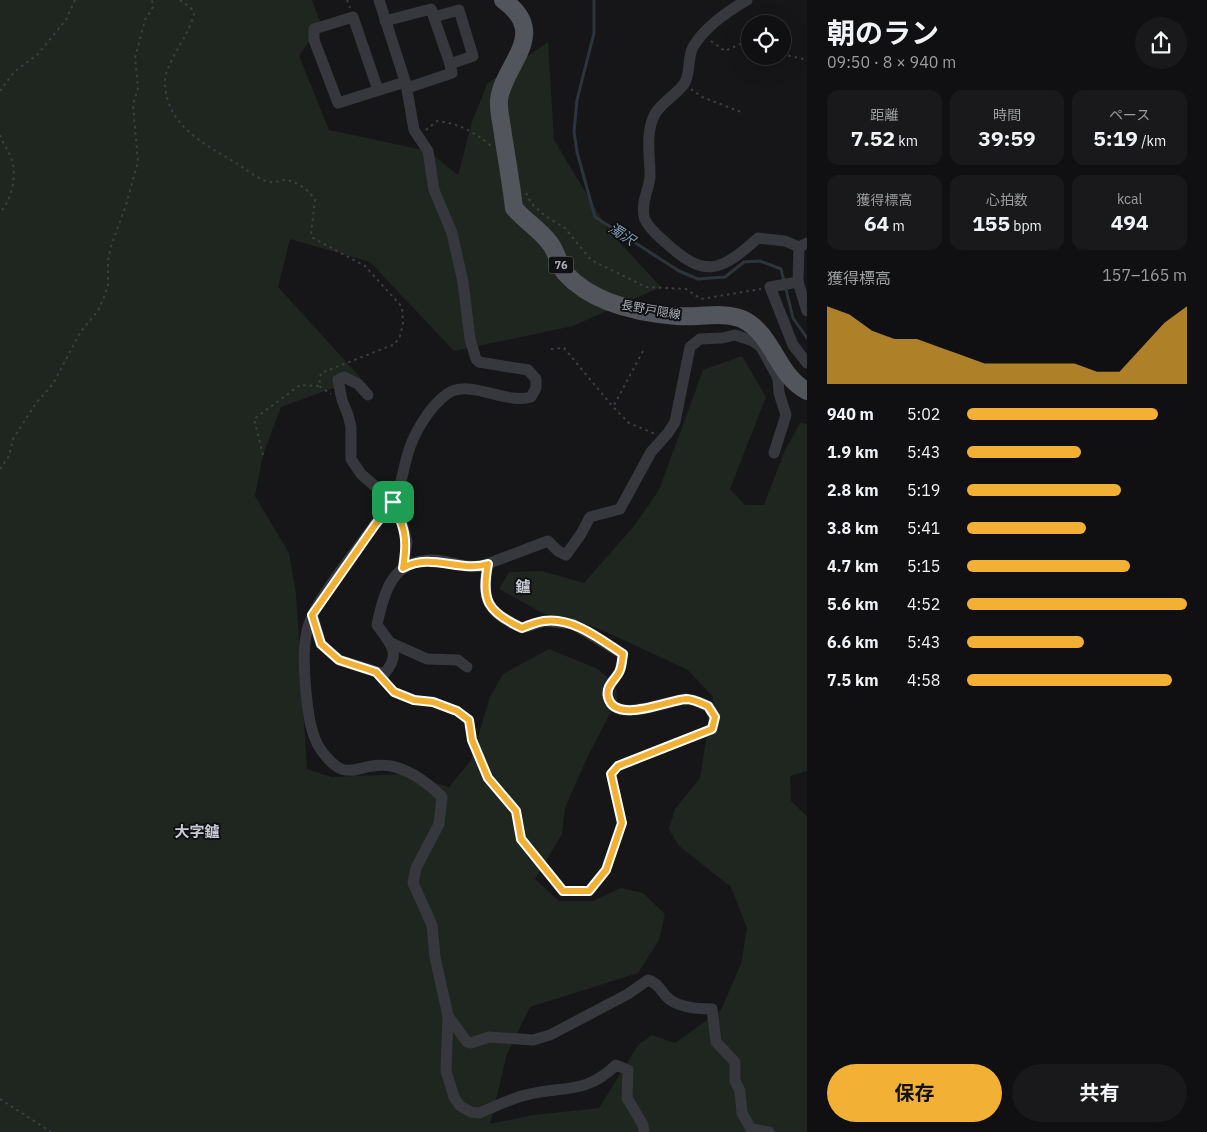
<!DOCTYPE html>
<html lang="ja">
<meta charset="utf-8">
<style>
:root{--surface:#101012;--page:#19191b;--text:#f1f3f6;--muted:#9c9d9f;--line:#303032;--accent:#f2b134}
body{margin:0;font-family:"IBM Plex Sans","Noto Sans JP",sans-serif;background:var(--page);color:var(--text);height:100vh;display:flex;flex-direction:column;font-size:19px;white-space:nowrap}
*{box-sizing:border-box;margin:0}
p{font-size:16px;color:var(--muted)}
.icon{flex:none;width:28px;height:28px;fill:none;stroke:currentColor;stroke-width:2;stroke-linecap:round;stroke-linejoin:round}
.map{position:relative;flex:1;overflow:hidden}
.panel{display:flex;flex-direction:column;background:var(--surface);width:400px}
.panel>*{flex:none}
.fabs{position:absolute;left:741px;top:15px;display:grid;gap:10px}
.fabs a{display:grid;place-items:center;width:50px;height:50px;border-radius:50%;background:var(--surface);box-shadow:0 5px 20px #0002,0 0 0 1px var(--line);font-size:25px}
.pin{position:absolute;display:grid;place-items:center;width:42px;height:42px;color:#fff;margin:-21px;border-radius:10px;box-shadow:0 2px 8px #0006}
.round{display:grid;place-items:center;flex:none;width:52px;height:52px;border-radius:26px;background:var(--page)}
.headline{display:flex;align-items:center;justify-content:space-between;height:85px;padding:0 20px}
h1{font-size:28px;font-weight:700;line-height:38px}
.figures{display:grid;grid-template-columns:repeat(3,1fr);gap:8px;height:85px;padding:5px 20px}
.figures div{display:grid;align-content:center;border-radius:12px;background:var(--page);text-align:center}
.figures b{font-size:21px;font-weight:700}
.figures small{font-size:14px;font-weight:400}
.figures p{font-size:14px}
.chart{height:140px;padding:10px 20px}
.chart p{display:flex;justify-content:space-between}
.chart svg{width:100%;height:90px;margin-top:5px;fill:var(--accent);opacity:.7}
.action{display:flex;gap:10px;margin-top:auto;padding:10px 20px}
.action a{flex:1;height:58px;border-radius:30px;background:var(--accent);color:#111;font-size:20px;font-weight:700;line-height:58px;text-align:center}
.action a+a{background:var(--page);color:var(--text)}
ul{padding:0 20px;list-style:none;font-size:16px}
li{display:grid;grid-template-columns:80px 60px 1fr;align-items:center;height:38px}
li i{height:12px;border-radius:6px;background:var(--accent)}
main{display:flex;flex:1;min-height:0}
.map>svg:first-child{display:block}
.green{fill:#1e261f}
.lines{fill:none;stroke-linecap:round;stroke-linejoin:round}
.stream{stroke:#2c353c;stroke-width:3}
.path{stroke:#3d3f44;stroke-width:2;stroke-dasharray:2.5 4;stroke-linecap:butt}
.minor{stroke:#37383d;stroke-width:11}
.primary{stroke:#53555c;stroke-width:18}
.route-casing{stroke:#fff;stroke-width:10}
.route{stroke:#f2b134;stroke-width:6}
.labels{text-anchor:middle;stroke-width:4;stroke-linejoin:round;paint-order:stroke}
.shield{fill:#111113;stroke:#7b7e86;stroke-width:1}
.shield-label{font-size:11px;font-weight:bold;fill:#a8adb8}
.street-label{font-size:12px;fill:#a8adb8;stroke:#111113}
.water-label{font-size:14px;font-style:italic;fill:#7f9bb3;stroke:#111113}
.quarter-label{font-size:15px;font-weight:bold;fill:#c9ccd4;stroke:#111113}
</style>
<main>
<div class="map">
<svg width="807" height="1132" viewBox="0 0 807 1132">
<rect width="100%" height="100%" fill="#161618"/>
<polygon class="green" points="0,0 312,0 321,24 299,56 329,130 428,151 458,175 472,122 487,84 548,42 554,140 609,231 661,287 573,326 454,351 370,262 290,239 278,287 361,378 281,407 263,455 255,496 289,553 296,594 307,769 331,777 406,774 449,787 471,760 490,697 503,674 549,649 598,669 616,685 617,700 586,760 565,808 562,834 535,879 559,901 593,901 621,888 643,893 665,914 659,940 638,973 530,1007 507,1054 490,1124 533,1115 599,1108 638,1045 652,1035 675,1043 721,1010 741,964 747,928 731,887 679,846 669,829 675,809 700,778 713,697 688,670 604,631 570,618 544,614 499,589 509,572 542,571 584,583 634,526 659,490 703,370 742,356 766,397 730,489 745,505 764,505 785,450 800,423 807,424 807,771 790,776 791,801 807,816 807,1132 0,1132"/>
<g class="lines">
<polyline class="stream" points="594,0 594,33 577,100 574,132 577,152 595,217 679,271 698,279 725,277 744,262 760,261 781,269 793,318 807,338"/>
<g class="path">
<path d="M180,0L191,8L194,14C189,36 165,63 165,81C165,125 203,143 236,163C246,169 257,179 269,182C274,183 279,181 284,180C296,180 310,191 315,200L311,234L313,238L365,266L402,307L403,323L400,336L395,344L321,373L319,386L331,394"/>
<polyline points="347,0 350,8"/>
<polyline points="711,41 725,51 747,41 750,42"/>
<polyline points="782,54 807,60"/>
<polyline points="691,89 702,97 741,112"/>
<polyline points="0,91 14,72 38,54 66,20 75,0"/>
<path d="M426,130L437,121C458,123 475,132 491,146"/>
<path d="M0,135C3,144 11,154 13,164C16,179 11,201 0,212"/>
<polyline points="526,193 531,203 544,215 565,228 591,260 646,287 686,289 701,299 761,289"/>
<polyline points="551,349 564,348 613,407"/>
<polyline points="643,351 613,407 629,423 655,434"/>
<polyline points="263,455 254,419 300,385 319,386"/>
<polyline points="0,469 9,456 13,439 36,403 53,384 81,331 98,311 104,297 108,285 108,261 111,246 126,205 138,162 133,105 138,88 135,58 145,20 153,7 152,0"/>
<path d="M386,683C400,698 415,698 433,702C447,705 458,712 469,720L472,740L488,778L516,811L521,839L563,891H589L606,869L622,823L611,774L618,766L703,733"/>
<polyline points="0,1099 51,1132"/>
</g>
<g class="minor">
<path d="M379,0L406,84L414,130L428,151L434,190L452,233L463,282L470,339L476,359L479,362L528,370L536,379V388L531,397C505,405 470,378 447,394C429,407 414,433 408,453C403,469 402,485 394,500C389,510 379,518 373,527C355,553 326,587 313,614C301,637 304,668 306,692C308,711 310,734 321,750C348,788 358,760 391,766C410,770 429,784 442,797L439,824L416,868L413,883L432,925L435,957L448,1016L446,1071L454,1097L460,1106L471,1112L479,1113C495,1107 513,1097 530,1094C565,1086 586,1094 616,1065L628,1070L627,1098L643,1125L644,1132"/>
<path d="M747,0C728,11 704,28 693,47C687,58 691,74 684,84C676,95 661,103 655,114C645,132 650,156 650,175C650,189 641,199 644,216C645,224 658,236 665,242C705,279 720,272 758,238L785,241L799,247L807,243"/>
<polyline points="434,17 459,10 473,56 450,64"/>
<polyline points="385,21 431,9 450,64 452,73 407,88"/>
<polyline points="378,90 353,17 314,29 314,40 338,103 405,82"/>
<polyline points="799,247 798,282 770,287 793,345 807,363"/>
<polyline points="798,282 807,311"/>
<polyline points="368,395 358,384 344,377 338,380 342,400 348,415 351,427 351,459 361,474 393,502 401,519 407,542 403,568"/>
<polyline points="774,453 786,415 779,393 778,378"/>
<path d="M488,564C481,600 487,612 522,628L545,621L573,624L623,654C622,659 622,665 620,670C617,679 605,685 608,697C615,725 668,700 686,699C693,699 701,703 708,706L715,717L712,729"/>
<path d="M313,617L321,644L339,660L384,674C402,654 391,644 377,625C384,590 393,559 435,560C452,561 465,569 482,566L548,541L558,551L566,555L581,534L590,517L620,509L651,452L668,433L675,422L690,347L700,339L722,338L735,335L753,341L761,347L778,378L788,375"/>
<polyline points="389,642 427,659 458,660 467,667"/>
<path d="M448,1016L467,1042L471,1043L489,1037L533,1040L550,1035L628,994L648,980C658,982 661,992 669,999C680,1008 699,1009 712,1009L716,1042L735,1062V1081L740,1091L742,1113L751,1129L769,1132"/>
</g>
<path class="primary" d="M503,0C551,34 503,64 499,100C498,111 502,124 503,135C507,159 511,183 514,208C525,221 539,229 549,242C557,251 558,264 565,273C592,303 639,313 677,316C697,318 723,311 742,319C774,334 776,375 807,391"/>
</g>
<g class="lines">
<defs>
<path id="route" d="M393,502C405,529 408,539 403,568C431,552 460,573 488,564C481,600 487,612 522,628C529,625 537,622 544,621C573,617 600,639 623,654C622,659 622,665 620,670C617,679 605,685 608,697C615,725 668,700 686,699C693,699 701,703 708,706L715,717L712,729L618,766L611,774L622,823L606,870L589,891H563L521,839L516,811L488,778L472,740L469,720L457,711L433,702L414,700L394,692L376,672L339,660L321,644L312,615L375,525Z"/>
</defs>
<use href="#route" class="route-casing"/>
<use href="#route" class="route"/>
</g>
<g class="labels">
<rect class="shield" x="548.5" y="256.5" width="25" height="17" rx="4"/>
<g class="shield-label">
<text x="561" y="269">76</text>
</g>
<g class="street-label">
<text transform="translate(651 310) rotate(10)" y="4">長野戸隠線</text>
</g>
<g class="water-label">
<text transform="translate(622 234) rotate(33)" y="5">濁沢</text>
</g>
<g class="quarter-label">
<text x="523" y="592">鑪</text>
<text x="197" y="837">大字鑪</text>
</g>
</g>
</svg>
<div class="fabs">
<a><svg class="icon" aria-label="locate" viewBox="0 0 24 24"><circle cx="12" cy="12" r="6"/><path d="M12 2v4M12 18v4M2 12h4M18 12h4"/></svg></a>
</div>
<div class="pin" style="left:393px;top:502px;background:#1e9e55"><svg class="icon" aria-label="arrive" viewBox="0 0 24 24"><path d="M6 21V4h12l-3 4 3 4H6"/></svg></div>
</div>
<section class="panel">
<div class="headline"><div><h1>朝のラン</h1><p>09:50 · 8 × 940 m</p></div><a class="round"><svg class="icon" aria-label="share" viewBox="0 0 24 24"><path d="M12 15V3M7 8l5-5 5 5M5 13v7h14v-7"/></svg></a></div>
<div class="figures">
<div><p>距離</p><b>7.52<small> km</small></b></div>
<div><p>時間</p><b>39:59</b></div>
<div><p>ペース</p><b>5:19<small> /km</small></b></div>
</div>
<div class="figures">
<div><p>獲得標高</p><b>64<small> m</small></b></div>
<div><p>心拍数</p><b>155<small> bpm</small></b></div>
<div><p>kcal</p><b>494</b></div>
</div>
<div class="chart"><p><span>獲得標高</span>157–165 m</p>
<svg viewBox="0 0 160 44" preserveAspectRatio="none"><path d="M0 44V6L10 10L20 18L30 22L40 22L50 26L60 30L70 34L80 34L90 34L100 34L110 34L120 38L130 38L140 26L150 14L160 6V44z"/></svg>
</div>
<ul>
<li><b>940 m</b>5:02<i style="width:87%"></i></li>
<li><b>1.9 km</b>5:43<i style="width:52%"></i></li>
<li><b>2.8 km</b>5:19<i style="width:70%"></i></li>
<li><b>3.8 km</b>5:41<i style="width:54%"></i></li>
<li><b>4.7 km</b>5:15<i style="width:74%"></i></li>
<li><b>5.6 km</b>4:52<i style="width:100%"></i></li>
<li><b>6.6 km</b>5:43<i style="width:53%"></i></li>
<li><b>7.5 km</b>4:58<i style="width:93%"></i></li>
</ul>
<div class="action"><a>保存</a><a>共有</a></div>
</section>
</main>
